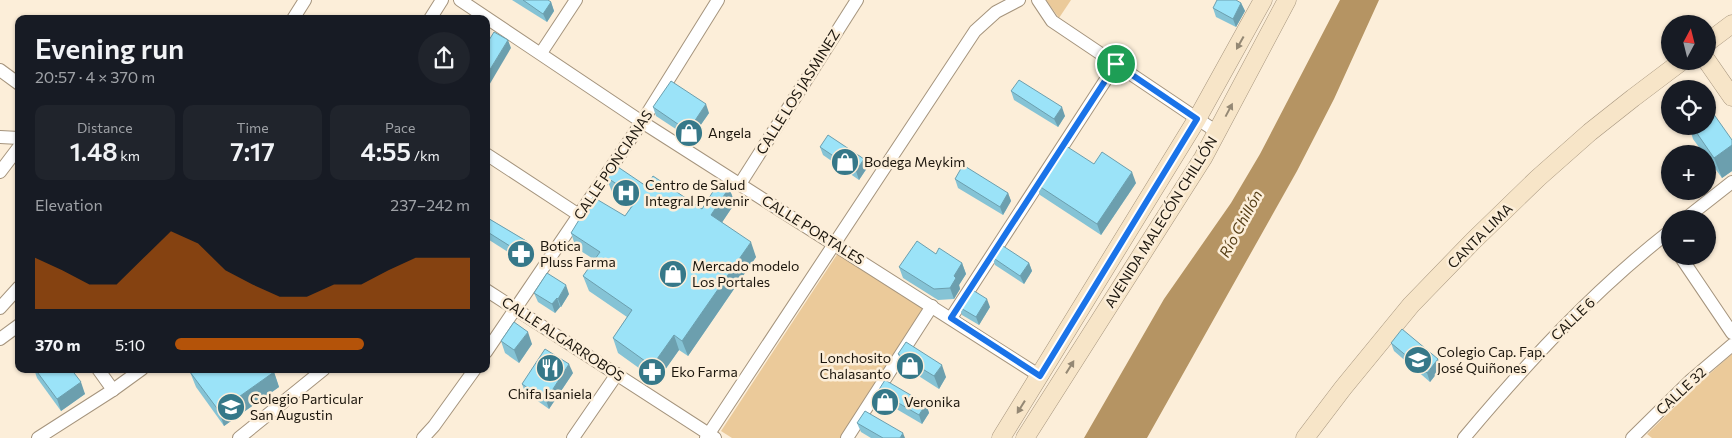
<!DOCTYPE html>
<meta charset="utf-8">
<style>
:root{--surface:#171b24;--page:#20242c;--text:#f1f3f6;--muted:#9ea1a6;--accent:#b45309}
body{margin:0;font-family:Commissioner,sans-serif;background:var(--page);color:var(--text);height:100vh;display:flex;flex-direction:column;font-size:19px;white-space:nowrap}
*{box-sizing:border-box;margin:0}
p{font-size:16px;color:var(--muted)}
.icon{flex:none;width:28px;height:28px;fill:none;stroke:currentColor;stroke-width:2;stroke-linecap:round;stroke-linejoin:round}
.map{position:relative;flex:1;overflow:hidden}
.sheet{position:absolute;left:15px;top:15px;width:475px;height:358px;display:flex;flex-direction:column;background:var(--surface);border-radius:10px;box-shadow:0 1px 4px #0004}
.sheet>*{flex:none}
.needle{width:32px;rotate:7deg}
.controls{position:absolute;left:1661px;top:15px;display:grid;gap:10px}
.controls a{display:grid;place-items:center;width:55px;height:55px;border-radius:50%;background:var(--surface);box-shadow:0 1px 4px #0004;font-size:25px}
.pin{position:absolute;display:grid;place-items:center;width:42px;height:42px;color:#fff;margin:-21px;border:2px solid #fff;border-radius:50%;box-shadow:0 1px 5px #0007}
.round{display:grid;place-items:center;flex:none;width:52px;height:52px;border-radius:26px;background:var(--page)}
.overview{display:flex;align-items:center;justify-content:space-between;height:85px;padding:0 20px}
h1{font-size:28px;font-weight:600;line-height:38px}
.figures{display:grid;grid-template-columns:repeat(3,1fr);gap:8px;height:85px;padding:5px 20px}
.figures div{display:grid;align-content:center;border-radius:10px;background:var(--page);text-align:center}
.figures b{font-size:25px;font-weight:600}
.figures small{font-size:14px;font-weight:400}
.figures p{font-size:14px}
.chart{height:140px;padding:10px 20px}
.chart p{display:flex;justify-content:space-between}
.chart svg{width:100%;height:90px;margin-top:5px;fill:var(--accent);opacity:.7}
ul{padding:0 20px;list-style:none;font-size:16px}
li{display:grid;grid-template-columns:80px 60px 1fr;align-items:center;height:38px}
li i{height:12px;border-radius:6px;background:var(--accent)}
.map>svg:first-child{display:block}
.green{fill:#ebca9a}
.water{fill:#b59463}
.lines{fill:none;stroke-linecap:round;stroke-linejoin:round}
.street-casing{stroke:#a5947d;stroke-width:14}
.secondary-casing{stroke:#a5947d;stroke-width:19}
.street{stroke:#fff;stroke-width:12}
.secondary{stroke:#f7e5c8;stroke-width:18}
.wall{fill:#85c3d5}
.shaded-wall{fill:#6c9fae}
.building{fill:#9be3f8;stroke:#6c9fae}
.oneway{fill:#948874}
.route-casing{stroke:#fff;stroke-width:10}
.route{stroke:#1a73e8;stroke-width:6}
.labels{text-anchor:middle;stroke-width:5;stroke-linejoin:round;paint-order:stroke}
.street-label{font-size:14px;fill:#1c160d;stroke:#fceed9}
.poi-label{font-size:14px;fill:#1c160d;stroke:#fceed9;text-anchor:start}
.water-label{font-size:15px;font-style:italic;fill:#553d15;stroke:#fceed9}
</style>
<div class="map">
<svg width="1732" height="438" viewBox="0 0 1732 438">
<rect width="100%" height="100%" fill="#fceed9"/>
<g class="green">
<polygon points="1046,0 1071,0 1059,18"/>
<polygon points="838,253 928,308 843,438 732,438 721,431"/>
<polygon points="1732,354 1732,438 1652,438 1647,434 1697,385"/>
</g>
<polygon class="water" points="1340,0 1379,0 1334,99 1297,171 1147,438 1084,438 1164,299 1231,203 1260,154"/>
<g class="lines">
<defs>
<g id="street">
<polyline points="460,0 642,122 1040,376"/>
<polyline points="1038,0 1052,21 1217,132"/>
<polyline points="293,19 305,0"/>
<polyline points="430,19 442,0"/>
<polyline points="541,53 576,0"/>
<polyline points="0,70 19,84"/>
<polyline points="0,137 19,138"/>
<polyline points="486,154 579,215"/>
<polyline points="0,172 19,147"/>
<polyline points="740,184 857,0"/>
<polyline points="1685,219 1732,182"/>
<polyline points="1680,256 1732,333"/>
<polyline points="486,290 715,438"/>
<polyline points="0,308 19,287"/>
<polyline points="951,318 1116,64"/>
<polyline points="0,339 19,325"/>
<polyline points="486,352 642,122 718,0"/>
<polyline points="98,369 113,390"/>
<polyline points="38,438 113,390 142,369"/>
<polyline points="239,438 324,369"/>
<polyline points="423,438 434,426 475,369"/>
<polyline points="573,438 617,374"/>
<polyline points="706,438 975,31 996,12 1019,0"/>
<polyline points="847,438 932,306"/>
<path d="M1464,438C1527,363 1593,291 1670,231"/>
<polyline points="1632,438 1691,380 1732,345"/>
</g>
<g id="secondary">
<polyline points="1708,42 1732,24"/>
<polyline points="1707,61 1732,97"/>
<polyline points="1001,438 1197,119 1263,0"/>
<polyline points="1025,438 1203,158 1287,0"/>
<polyline points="1305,438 1343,388 1411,305 1473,241 1538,178 1590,132 1633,98 1682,61"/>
</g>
</defs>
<use href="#street" class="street-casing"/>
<use href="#secondary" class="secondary-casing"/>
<use href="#street" class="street"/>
<use href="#secondary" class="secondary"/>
</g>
<g class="wall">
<polygon points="512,0 548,0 551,2 554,11 547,22"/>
<polygon points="1241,3 1245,11 1236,27 1216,17 1213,8"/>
<polygon points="1011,91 1065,116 1058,127 1014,100"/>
<polygon points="653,107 709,113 691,139 656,116"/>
<polygon points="1689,126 1708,126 1732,140 1732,171 1722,178 1708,159 1708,154 1704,154 1693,139"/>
<polygon points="820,147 867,168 859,180 823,155"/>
<polygon points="1094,164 1136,183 1101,235 1040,195 1036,184"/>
<polygon points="606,177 646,186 702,209 729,188 735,203 722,222 756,257 688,356 679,350 657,381 618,353 613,338 627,317 589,291 583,276 595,260 576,248 571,233 625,216 632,205 612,192"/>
<polygon points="955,179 1008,193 1011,201 1003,215 958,188"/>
<polygon points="486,217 528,242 531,251 524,262 486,238"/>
<polygon points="936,254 962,263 966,274 959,285 960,289 954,299 938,300 903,278 899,267"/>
<polygon points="992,257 1029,263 1032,271 1024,284 995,265"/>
<polygon points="534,293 569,294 561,307 560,307 555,313 538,302"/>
<polygon points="959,307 990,307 979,325 962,315"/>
<polygon points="501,341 532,344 519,363 505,353"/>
<polygon points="1391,343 1441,368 1430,382 1394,351"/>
<polygon points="898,354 946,377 939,389 903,366"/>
<polygon points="34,369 71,369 85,394 61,411 37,378"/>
<polygon points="190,372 274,372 279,387 224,426 196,387"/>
<polygon points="573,373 549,409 525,392 522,384"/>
<polygon points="878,391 926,404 929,413 922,424 881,400"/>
<polygon points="857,423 900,438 871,438 861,432"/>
</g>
<g class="shaded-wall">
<polygon points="551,2 554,11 547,22 543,14"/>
<polygon points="1241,3 1245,11 1236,27 1233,19"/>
<polygon points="508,40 511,48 488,87 486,83 486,76"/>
<polygon points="706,104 709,113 691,139 688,131"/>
<polygon points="1062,107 1065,116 1058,127 1054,119"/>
<polygon points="1732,145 1732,171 1722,178 1714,158"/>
<polygon points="864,159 867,168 859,180 856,171"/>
<polygon points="1132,172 1136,183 1101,235 1097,224"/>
<polygon points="729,188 735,203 717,230 711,215"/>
<polygon points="1008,193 1011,201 1003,215 1000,207"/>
<polygon points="528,242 531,251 524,262 521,253"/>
<polygon points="751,242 756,257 688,356 682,341"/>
<polygon points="962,263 966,274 959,285 960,289 954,299 950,288 954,276"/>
<polygon points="1029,263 1032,271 1024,284 1020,276"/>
<polygon points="566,285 569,294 561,307 558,299"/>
<polygon points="557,298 560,307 555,313 552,304"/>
<polygon points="987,299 990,307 979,325 976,317"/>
<polygon points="487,308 490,316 486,322 486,308"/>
<polygon points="528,332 532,344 519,363 514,350"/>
<polygon points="674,335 679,350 657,381 652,366"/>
<polygon points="1438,359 1441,368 1430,382 1427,373"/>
<polygon points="569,364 573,373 549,409 546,400"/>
<polygon points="942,365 946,377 939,389 934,376"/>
<polygon points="274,372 279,387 224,426 219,411"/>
<polygon points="81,382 85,394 61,411 57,399"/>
<polygon points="926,404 929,413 922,424 919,415"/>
<polygon points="903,433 905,438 900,438"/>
</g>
<g class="building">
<polygon points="523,0 548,0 551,2 543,14"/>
<polygon points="1217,0 1236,0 1241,3 1233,19 1213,8"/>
<polygon points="494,32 508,40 486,76 486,45"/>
<polygon points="1019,80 1062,107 1054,119 1011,91"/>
<polygon points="671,81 706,104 688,131 653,107"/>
<polygon points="1708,106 1732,140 1732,145 1714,158 1692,126 1708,126"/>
<polygon points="828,135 864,159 856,171 820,147"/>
<polygon points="1063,144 1094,164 1102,152 1132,172 1097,224 1036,184"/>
<polygon points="615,165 646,186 653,176 702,209 719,182 729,188 711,215 751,242 682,341 674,335 652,366 613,338 632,310 583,276 600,252 571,233 593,197 625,216 638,198 606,177"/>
<polygon points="963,165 1008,193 1000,207 955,179"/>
<polygon points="486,217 528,242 521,253 486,231"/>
<polygon points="917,241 936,254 939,248 962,263 954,276 956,278 950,288 934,289 899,267"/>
<polygon points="1000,244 1029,263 1020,276 992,257"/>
<polygon points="547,273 566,285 558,299 557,298 552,304 534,293"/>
<polygon points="971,289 987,299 976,317 959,307"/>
<polygon points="514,322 528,332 514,350 501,341"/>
<polygon points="1402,329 1438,359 1427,373 1391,343"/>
<polygon points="906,342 942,365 934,376 898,354"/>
<polygon points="545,349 569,364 546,400 522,384"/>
<polygon points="35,369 71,369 81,382 57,399"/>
<polygon points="194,369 271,369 274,372 219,411 190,372"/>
<polygon points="885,380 926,404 919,415 878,391"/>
<polygon points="865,411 903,433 900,438 883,438 857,423"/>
</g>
<defs><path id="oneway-solid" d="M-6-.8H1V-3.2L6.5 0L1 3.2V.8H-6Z" transform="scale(1.25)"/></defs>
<g class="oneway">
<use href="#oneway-solid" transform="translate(1240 43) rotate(119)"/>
<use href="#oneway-solid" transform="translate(1229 110) rotate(-62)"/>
<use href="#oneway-solid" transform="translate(1070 367) rotate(-58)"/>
<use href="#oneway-solid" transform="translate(1021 407) rotate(122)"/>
</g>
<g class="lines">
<defs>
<polygon id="route" points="1116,64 1197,119 1040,376 951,318"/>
</defs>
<use href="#route" class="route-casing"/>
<use href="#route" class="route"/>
</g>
<defs>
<symbol id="shop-disc" viewBox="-11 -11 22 22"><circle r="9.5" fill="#367889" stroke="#fceed9"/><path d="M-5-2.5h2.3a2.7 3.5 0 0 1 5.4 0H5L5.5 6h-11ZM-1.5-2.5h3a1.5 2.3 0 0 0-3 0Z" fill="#fff"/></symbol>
<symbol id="hospital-disc" viewBox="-11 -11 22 22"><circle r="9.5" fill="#367889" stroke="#fceed9"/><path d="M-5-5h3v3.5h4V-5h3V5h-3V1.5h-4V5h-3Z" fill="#fff"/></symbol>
<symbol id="pharmacy-disc" viewBox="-11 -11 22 22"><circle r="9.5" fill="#367889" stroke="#fceed9"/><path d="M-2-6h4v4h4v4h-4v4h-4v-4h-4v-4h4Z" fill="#fff"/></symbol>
<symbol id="school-disc" viewBox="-11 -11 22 22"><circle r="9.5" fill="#367889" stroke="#fceed9"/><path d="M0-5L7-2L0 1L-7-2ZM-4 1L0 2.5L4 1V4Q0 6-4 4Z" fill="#fff"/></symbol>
<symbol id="restaurant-disc" viewBox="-11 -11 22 22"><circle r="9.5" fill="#367889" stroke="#fceed9"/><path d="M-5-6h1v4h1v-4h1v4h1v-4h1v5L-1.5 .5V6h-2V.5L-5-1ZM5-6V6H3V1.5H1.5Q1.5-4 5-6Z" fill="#fff"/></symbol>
</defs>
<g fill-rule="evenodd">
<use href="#shop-disc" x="673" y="117" width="32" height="32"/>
<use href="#shop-disc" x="829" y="146" width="32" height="32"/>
<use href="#hospital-disc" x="610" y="177" width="32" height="32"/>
<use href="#pharmacy-disc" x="505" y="238" width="32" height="32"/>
<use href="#shop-disc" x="657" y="258" width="32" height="32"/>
<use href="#school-disc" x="1402" y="344" width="32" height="32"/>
<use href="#shop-disc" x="894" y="350" width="32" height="32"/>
<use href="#restaurant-disc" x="534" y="352" width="32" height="32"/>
<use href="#pharmacy-disc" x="636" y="356" width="32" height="32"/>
<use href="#shop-disc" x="869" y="386" width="32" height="32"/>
<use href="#school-disc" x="215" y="391" width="32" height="32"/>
</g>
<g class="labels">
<g class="street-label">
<text transform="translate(798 92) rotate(-58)" y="5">CALLE LOS JASMINEZ</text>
<text transform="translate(613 165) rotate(-56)" y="5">CALLE PONCIANAS</text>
<text transform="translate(1161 222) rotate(-58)" y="5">AVENIDA MALECÓN CHILLÓN</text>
<text transform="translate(813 230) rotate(32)" y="5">CALLE PORTALES</text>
<text transform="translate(1480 236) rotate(-45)" y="5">CANTA LIMA</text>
<text transform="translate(1573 319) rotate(-44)" y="5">CALLE 6</text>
<text transform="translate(563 339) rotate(33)" y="5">CALLE ALGARROBOS</text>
<text transform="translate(1681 391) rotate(-43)" y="5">CALLE 32</text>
</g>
<g class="poi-label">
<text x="708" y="138">Angela</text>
<text x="864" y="167">Bodega Meykim</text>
<text x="645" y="190">Centro de Salud<tspan x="645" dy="16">Integral Prevenir</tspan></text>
<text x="540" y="251">Botica<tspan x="540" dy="16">Pluss Farma</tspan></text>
<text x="692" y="271">Mercado modelo<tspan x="692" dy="16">Los Portales</tspan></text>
<text x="1437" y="357">Colegio Cap. Fap.<tspan x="1437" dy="16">José Quiñones</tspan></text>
<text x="891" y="363" text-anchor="end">Lonchosito<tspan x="891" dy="16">Chalasanto</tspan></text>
<text x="671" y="377">Eko Farma</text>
<text x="550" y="399" text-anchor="middle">Chifa Isaniela</text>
<text x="250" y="404">Colegio Particular<tspan x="250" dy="16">San Augustin</tspan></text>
<text x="904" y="407">Veronika</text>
</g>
<g class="water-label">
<text transform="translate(1241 224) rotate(-62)" y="5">Río Chillón</text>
</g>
</g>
</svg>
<div class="controls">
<a><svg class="needle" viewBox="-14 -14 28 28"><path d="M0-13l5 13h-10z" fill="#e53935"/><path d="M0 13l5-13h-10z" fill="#9ea1a6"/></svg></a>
<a><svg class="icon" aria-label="locate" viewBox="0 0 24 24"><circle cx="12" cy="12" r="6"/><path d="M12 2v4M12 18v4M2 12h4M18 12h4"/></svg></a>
<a>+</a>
<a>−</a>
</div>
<div class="pin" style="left:1116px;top:64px;background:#1e9e55"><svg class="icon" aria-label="arrive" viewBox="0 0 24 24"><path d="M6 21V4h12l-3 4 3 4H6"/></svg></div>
<section class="sheet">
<div class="overview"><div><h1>Evening run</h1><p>20:57 · 4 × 370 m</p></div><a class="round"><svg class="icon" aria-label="share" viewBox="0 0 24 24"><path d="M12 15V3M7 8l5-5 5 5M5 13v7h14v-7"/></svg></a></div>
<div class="figures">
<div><p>Distance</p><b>1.48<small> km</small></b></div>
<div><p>Time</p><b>7:17</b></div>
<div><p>Pace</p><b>4:55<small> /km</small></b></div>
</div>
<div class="chart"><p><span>Elevation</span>237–242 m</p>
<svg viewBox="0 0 160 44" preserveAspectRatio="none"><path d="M0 44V19L10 25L20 32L30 32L40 19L50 6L60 12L70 25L80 32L90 38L100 38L110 32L120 32L130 25L140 19L150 19L160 19V44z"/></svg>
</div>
<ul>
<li><b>370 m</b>5:10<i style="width:64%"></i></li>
</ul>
</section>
</div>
